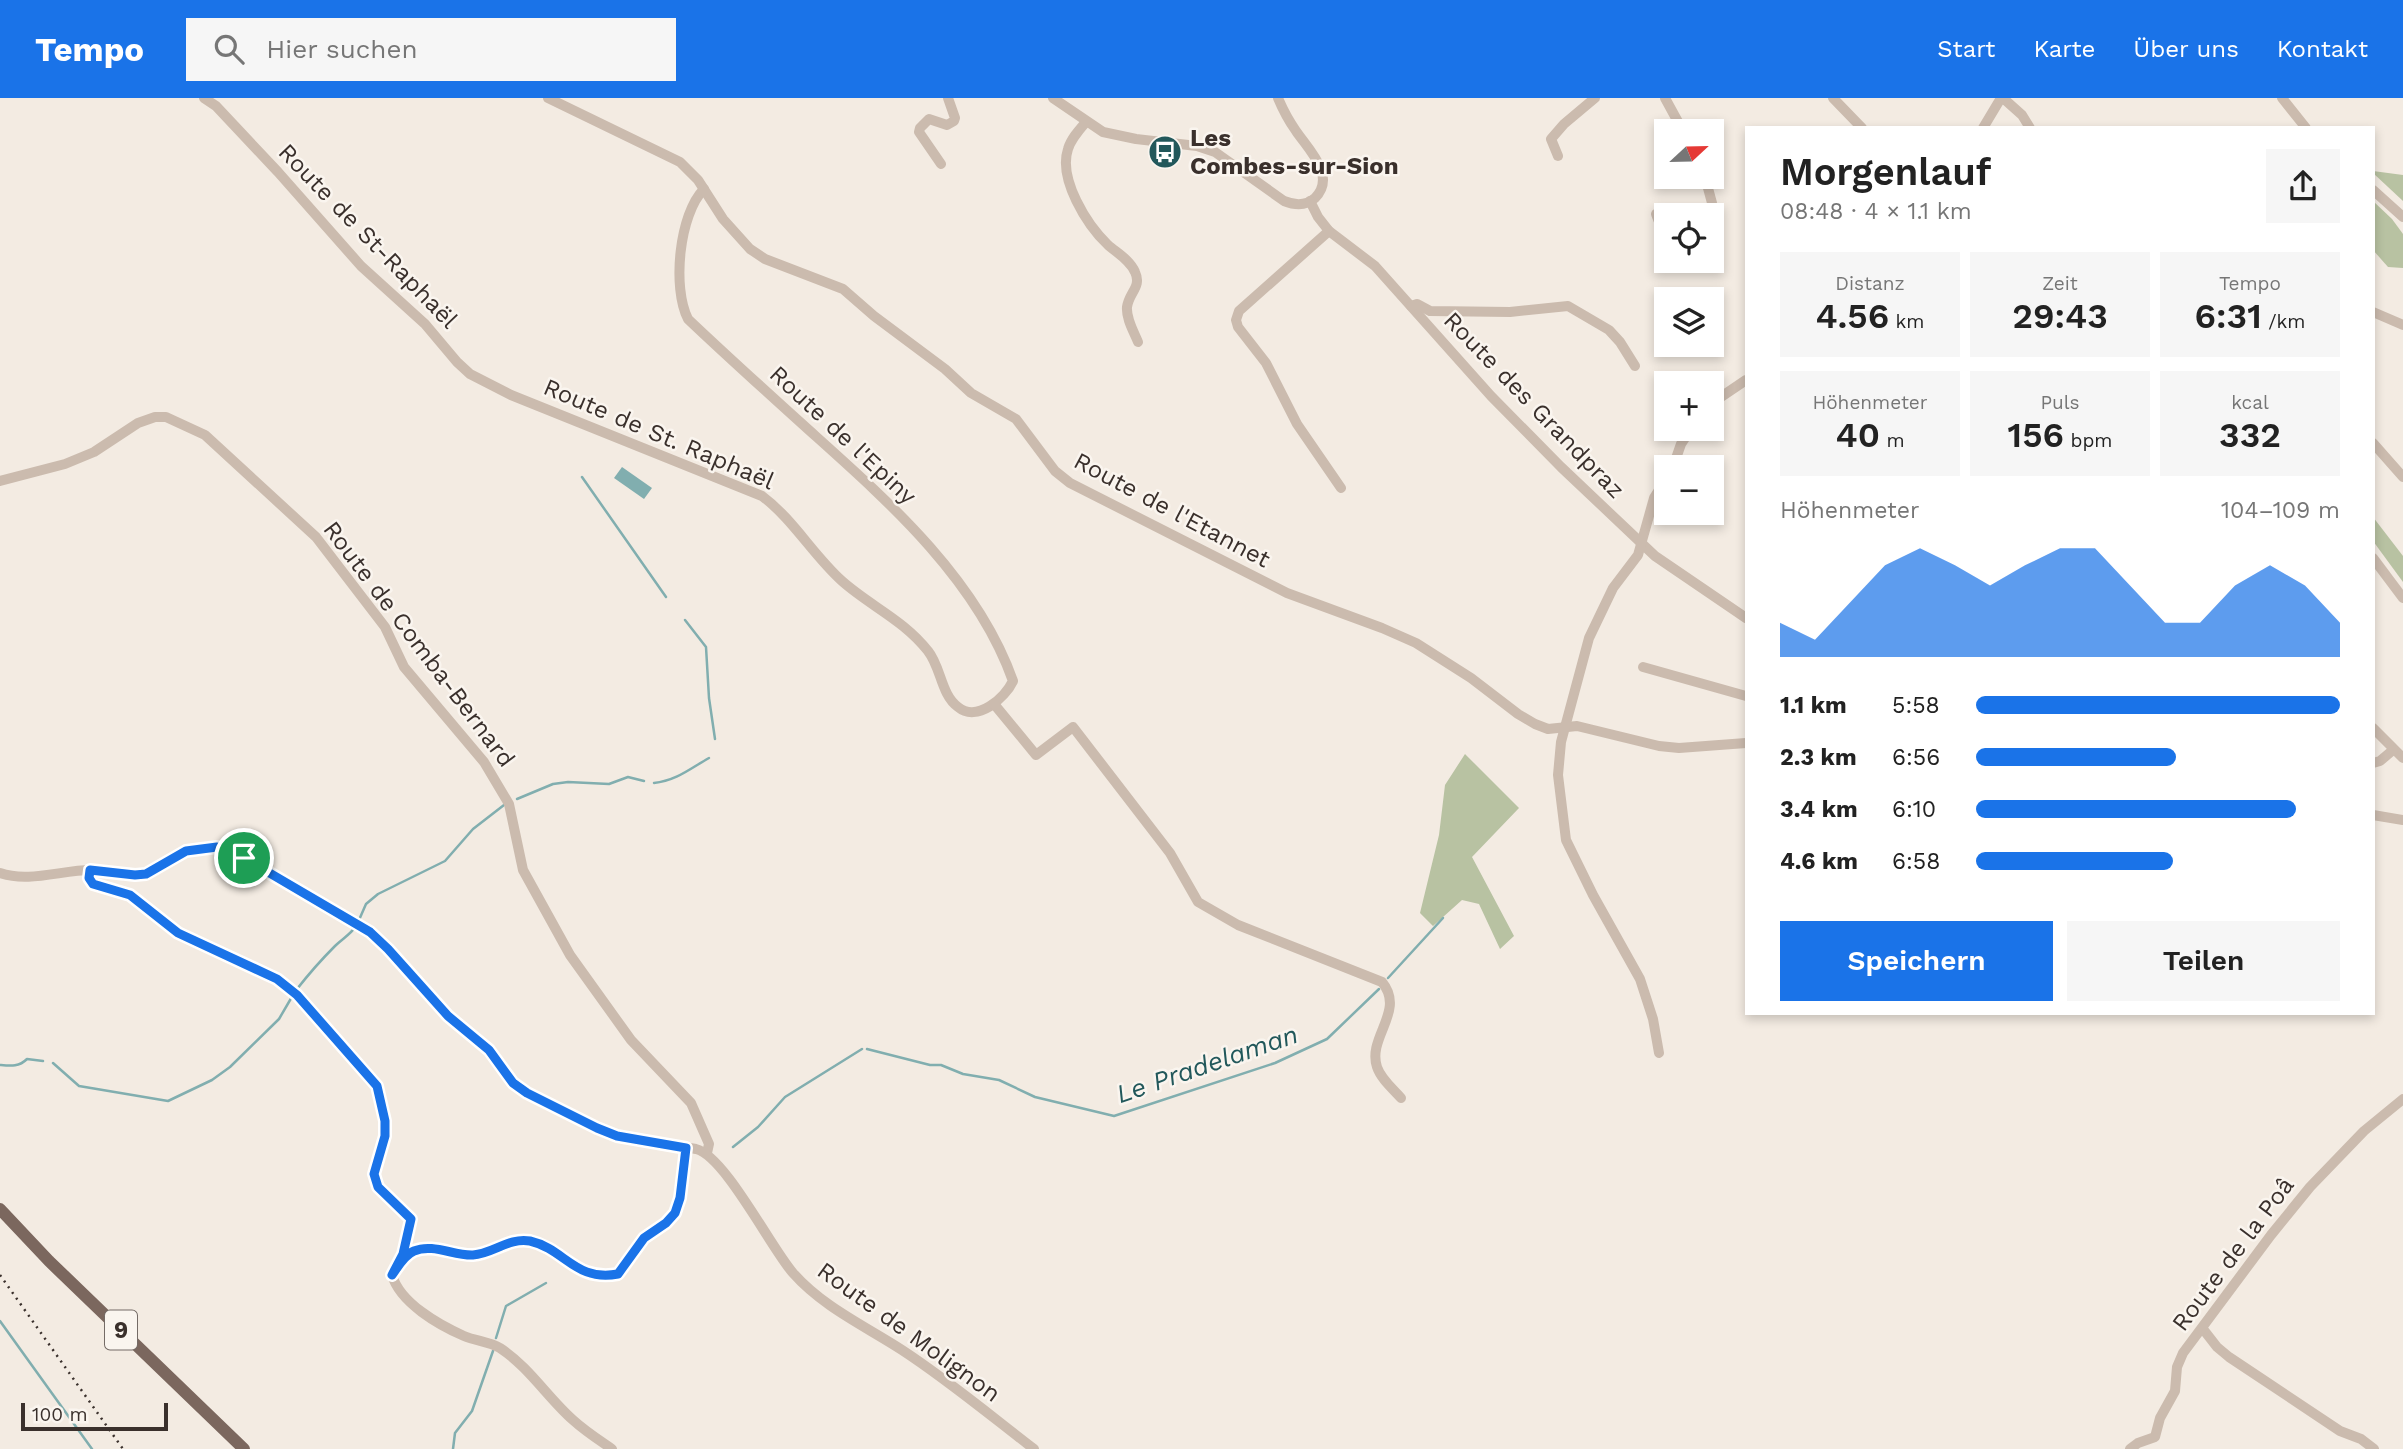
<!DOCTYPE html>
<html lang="de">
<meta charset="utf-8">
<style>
:root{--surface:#fff;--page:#f6f6f6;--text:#222;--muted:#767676;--accent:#1a73e8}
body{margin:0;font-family:"Work Sans",sans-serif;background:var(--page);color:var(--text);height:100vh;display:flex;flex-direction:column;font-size:26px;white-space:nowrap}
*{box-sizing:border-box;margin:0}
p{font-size:23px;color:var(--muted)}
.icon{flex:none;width:38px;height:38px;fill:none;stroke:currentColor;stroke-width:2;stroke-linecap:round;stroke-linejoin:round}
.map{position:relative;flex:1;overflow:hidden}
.side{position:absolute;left:1745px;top:28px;width:630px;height:889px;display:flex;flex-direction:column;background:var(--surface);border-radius:0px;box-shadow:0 4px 10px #0003}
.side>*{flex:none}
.needle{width:46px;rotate:68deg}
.fabs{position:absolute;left:1654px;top:21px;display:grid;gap:14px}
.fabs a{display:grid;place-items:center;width:70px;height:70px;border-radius:0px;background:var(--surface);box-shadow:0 4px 10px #0003;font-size:35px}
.scale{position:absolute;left:21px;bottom:18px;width:147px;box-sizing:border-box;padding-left:7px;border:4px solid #3a302c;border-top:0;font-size:19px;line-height:24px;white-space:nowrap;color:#3a302c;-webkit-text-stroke:5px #faf5ef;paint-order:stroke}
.pin{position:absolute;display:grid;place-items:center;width:60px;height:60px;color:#fff;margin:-30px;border:4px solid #fff;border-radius:50%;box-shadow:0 2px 7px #0007}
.round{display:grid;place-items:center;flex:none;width:74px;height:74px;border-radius:0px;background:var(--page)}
.overview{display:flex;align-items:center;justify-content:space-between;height:119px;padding:0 35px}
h1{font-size:38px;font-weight:600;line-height:52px}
.stats{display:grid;grid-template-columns:repeat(3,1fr);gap:10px;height:119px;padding:7px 35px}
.stats div{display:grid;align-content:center;border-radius:0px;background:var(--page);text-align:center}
.stats b{font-size:35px;font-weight:600}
.stats small{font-size:19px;font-weight:400}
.stats p{font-size:19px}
.chart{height:196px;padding:14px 35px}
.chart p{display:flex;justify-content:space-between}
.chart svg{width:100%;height:126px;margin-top:7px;fill:var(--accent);opacity:.7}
.cta{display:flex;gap:14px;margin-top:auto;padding:14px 35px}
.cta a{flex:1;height:80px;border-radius:0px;background:var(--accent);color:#fff;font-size:28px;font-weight:600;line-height:80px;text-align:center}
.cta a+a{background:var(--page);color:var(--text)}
ul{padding:0 35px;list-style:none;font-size:23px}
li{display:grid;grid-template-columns:112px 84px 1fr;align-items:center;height:52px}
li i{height:18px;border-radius:9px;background:var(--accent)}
header{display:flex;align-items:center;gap:42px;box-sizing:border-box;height:98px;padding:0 35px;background:var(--accent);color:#fff}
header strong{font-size:33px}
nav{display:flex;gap:38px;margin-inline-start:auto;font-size:24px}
.search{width:490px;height:63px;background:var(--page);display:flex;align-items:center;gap:18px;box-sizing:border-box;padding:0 24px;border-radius:0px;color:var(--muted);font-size:26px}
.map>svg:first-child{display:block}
.green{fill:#b8c2a2}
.water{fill:#81aeaf}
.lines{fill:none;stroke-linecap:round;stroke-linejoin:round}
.stream{stroke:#81aeaf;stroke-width:2.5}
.minor{stroke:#cbbbae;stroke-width:10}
.major{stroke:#7b675e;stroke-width:12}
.rail{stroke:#3a302c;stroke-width:2.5;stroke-dasharray:2 5;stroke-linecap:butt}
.route-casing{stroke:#fff;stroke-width:14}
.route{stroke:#1a73e8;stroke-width:9}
.labels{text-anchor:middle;stroke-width:5;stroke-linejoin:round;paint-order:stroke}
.shield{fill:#faf5ef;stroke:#746b66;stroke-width:2}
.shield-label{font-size:23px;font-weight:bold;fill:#3a302c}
.poi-label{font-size:24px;font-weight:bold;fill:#3a302c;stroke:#faf5ef;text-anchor:start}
.street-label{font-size:24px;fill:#3a302c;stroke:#faf5ef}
.water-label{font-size:26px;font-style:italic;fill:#22585b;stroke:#faf5ef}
</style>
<header>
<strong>Tempo</strong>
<div class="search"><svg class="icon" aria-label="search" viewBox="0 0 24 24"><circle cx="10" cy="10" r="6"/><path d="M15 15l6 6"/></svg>Hier suchen</div>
<nav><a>Start</a><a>Karte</a><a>Über uns</a><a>Kontakt</a></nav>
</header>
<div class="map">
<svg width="2403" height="1351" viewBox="0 0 2403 1351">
<rect width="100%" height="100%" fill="#f3ebe2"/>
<g class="green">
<polygon points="2373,73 2403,77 2403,103 2373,75"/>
<polygon points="2373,103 2392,121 2403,136 2403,170 2388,169 2373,152"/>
<polygon points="2373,419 2403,458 2403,484 2373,443"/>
<polygon points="1465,656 1519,710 1472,759 1514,838 1500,851 1479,806 1462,802 1433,828 1420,815 1439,737 1445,687"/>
</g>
<polygon class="water" points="622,369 652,390 644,401 614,380"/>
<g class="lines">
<g class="stream">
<polyline points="582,379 666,499"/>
<polyline points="685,522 706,549 709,600 715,641"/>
<path d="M654,685C676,683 691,670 709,660"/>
<polyline points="517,701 553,686 568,684 609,686 628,679 644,683"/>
<polyline points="359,822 366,806 378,796 445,763 473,731 504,707"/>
<polyline points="1388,880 1443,820"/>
<path d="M297,891C308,877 322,861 335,848C343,840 350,837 356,828"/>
<polyline points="867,951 930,967 941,967 963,976 999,982 1035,999 1114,1018 1275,965 1327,941 1379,891"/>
<polyline points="53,965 79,988 168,1003 212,982 230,969 279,921 293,897"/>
<path d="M0,967C11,968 19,969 27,961L43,963"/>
<polyline points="733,1049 758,1029 785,999 862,951"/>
<polyline points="0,1223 92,1351"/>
<polyline points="496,1240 506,1208 546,1185"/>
<polyline points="453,1351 455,1335 472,1313 493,1253"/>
</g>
<g class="minor">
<path d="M204,0L216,8L278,74L361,168L425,226L457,264L470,276L511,297L762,398C793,421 813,457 842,483C870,508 904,522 928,553C941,569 941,597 958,609C977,625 1005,600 1013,583C977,481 888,403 810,333C769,296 728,259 688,221C672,190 679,116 704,91"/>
<polyline points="548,0 680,64 698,82 723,121 750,151 765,161 843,191 874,218 945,271 971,295 1016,321 1055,373 1070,385 1287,495 1382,530 1416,545 1471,580 1518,616 1535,626 1548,631 1577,628 1659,648 1679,650 1746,645"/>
<path d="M1053,0L1103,34L1136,41L1197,48L1215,54L1284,103C1294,107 1306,108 1315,100C1337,78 1308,51 1296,33C1289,23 1283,12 1278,0"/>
<polyline points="1665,0 1683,33"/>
<polyline points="1833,0 1862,30"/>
<polyline points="2003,0 2022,17 2030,30"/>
<polyline points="2282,0 2306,30"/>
<path d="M1086,24C1079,32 1071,41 1068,51C1058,81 1087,127 1108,147C1117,155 1130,162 1135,174C1142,189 1129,194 1127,209C1126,221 1134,234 1138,244"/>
<polyline points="1983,30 2001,0"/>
<polyline points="1558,58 1551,41 1564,26 1595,0"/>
<polyline points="941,66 919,34 920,30 929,21 947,27 954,23 955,20 948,0"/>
<polyline points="1705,79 1712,105 1712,130"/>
<polyline points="2373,92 2403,119"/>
<polyline points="1310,103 1318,119 1329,133 1375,168 1491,298 1561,369 1655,458 1746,520"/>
<polyline points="1656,116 1666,142"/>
<polyline points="1329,133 1239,213 1236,222 1238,229 1266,265 1297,326 1341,390"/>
<polyline points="1411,208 1417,206 1430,213 1510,214 1568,208 1609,232 1620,244 1635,268"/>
<polyline points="2373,214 2403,227"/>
<polyline points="1712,305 1746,282"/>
<polyline points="2373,345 2403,379"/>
<polyline points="1673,369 1681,346 1691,331"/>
<polyline points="0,383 65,366 94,354 138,325 155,319 166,319 205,337 316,439 385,529 404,569 484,664 509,706 523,772 570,857 631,942 691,1005 709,1046 707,1055"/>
<polyline points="2373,460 2403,500"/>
<polyline points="1643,569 1746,598"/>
<path d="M994,606L1036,657L1073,629L1170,755L1198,804L1238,827L1382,884C1406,913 1367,939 1377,969C1381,981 1393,991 1401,1000"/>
<polyline points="2373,630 2403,660"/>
<polyline points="2373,665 2380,663 2393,652"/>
<polyline points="2373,717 2403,722"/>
<polyline points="90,772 89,780 93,786 130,797 178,835 277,881 297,897 377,988 385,1023 385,1038 374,1076 378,1089 411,1121 403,1156 392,1177"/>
<path d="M0,775C28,785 62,772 91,772C109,773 127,781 145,776C155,774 164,766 173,761C197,746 220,747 244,759L370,834L389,851L448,918L489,952L513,985L527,995L597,1030L617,1038L696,1051C725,1058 771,1150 793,1175C823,1209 865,1228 902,1252C948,1282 991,1318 1034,1351"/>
<polyline points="1659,955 1653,921 1640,881 1593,797 1566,742 1558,677 1561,644 1589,540 1613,490 1638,457 1654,400 1666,381"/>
<path d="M402,1164C421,1139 449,1159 473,1157C493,1155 509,1139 530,1143C565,1151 577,1184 618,1176L644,1140L666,1125L675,1115L680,1100L686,1050"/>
<path d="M392,1177C400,1205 439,1227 464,1238C476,1243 490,1244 500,1250C529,1269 548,1300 573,1322C585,1333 599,1342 612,1351"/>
<polyline points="2203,1231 2217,1249 2229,1259 2340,1333 2361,1341 2374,1351"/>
<polyline points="2130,1351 2138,1345 2155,1339 2160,1320 2175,1293 2177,1269 2183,1255 2271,1137 2310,1089 2364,1033 2403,1001"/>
</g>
<polyline class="major" points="0,1111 49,1163 244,1351"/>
<polyline class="rail" points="0,1177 123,1351"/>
</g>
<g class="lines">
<defs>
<path id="route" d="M217,749L231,753L244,760L370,834L388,851L448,918L489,952L513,985L527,995L597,1030L617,1038L686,1050L680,1100L675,1115L666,1125L644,1140L618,1176C575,1184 565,1151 530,1143C509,1139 493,1156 473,1157C454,1158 433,1145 414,1153C404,1157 398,1169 392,1177L403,1156L411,1121L378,1089L374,1076L385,1038V1023L377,988L297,897L277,881L178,835L130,797L93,786L89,780L90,772L135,777L146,776L186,753Z"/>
</defs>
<use href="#route" class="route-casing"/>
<use href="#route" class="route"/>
</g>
<defs>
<symbol id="bus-disc" viewBox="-11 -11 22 22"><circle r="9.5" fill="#22585b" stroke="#faf5ef"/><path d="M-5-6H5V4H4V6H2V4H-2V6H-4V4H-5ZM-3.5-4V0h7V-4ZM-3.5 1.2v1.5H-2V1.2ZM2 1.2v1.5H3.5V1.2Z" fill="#fff"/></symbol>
</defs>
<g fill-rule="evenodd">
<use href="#bus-disc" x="1146" y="35" width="38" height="38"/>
</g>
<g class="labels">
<rect class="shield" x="105" y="1212.5" width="32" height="39" rx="5"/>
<g class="shield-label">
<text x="121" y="1240">9</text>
</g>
<g class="poi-label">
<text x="1190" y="48">Les<tspan x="1190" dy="28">Combes-sur-Sion</tspan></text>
</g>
<g class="street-label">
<text transform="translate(368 138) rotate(46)" y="8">Route de St-Raphaël</text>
<text transform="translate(1534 307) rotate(46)" y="8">Route des Grandpraz</text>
<text transform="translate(659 336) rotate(23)" y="8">Route de St. Raphaël</text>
<text transform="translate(843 337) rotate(43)" y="8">Route de l'Epiny</text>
<text transform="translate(1172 412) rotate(28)" y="8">Route de l'Etannet</text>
<text transform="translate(419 546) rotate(53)" y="8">Route de Comba-Bernard</text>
<text transform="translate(2233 1156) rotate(-53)" y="8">Route de la Poâ</text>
<text transform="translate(909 1234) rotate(36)" y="8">Route de Molignon</text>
</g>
<g class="water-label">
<text transform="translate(1207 966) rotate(-19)" y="9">Le Pradelaman</text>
</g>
</g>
</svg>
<div class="fabs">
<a><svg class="needle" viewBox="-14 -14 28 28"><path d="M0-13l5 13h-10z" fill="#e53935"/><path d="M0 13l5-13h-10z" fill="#767676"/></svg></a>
<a><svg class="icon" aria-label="locate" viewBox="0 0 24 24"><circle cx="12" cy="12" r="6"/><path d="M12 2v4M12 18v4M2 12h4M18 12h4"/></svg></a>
<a><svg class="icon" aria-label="layers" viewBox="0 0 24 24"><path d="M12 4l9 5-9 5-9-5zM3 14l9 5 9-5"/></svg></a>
<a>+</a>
<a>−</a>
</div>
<div class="scale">100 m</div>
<div class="pin" style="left:244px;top:760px;background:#1e9e55"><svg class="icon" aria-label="arrive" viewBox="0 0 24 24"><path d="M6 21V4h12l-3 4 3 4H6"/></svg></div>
<section class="side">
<div class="overview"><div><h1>Morgenlauf</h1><p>08:48 · 4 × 1.1 km</p></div><a class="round"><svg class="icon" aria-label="share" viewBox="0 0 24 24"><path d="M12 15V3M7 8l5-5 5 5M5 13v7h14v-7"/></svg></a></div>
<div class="stats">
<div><p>Distanz</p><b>4.56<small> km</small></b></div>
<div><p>Zeit</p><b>29:43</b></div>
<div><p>Tempo</p><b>6:31<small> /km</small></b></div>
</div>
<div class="stats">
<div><p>Höhenmeter</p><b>40<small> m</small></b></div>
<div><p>Puls</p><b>156<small> bpm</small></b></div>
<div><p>kcal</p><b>332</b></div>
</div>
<div class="chart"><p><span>Höhenmeter</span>104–109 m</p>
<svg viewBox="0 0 160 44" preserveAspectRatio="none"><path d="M0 44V32L10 38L20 25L30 12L40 6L50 12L60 19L70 12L80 6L90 6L100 19L110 32L120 32L130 19L140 12L150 19L160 32V44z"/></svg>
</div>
<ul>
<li><b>1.1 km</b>5:58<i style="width:100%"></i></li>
<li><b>2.3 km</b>6:56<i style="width:55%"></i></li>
<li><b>3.4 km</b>6:10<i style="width:88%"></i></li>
<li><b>4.6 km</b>6:58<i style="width:54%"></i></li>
</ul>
<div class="cta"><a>Speichern</a><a>Teilen</a></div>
</section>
</div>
